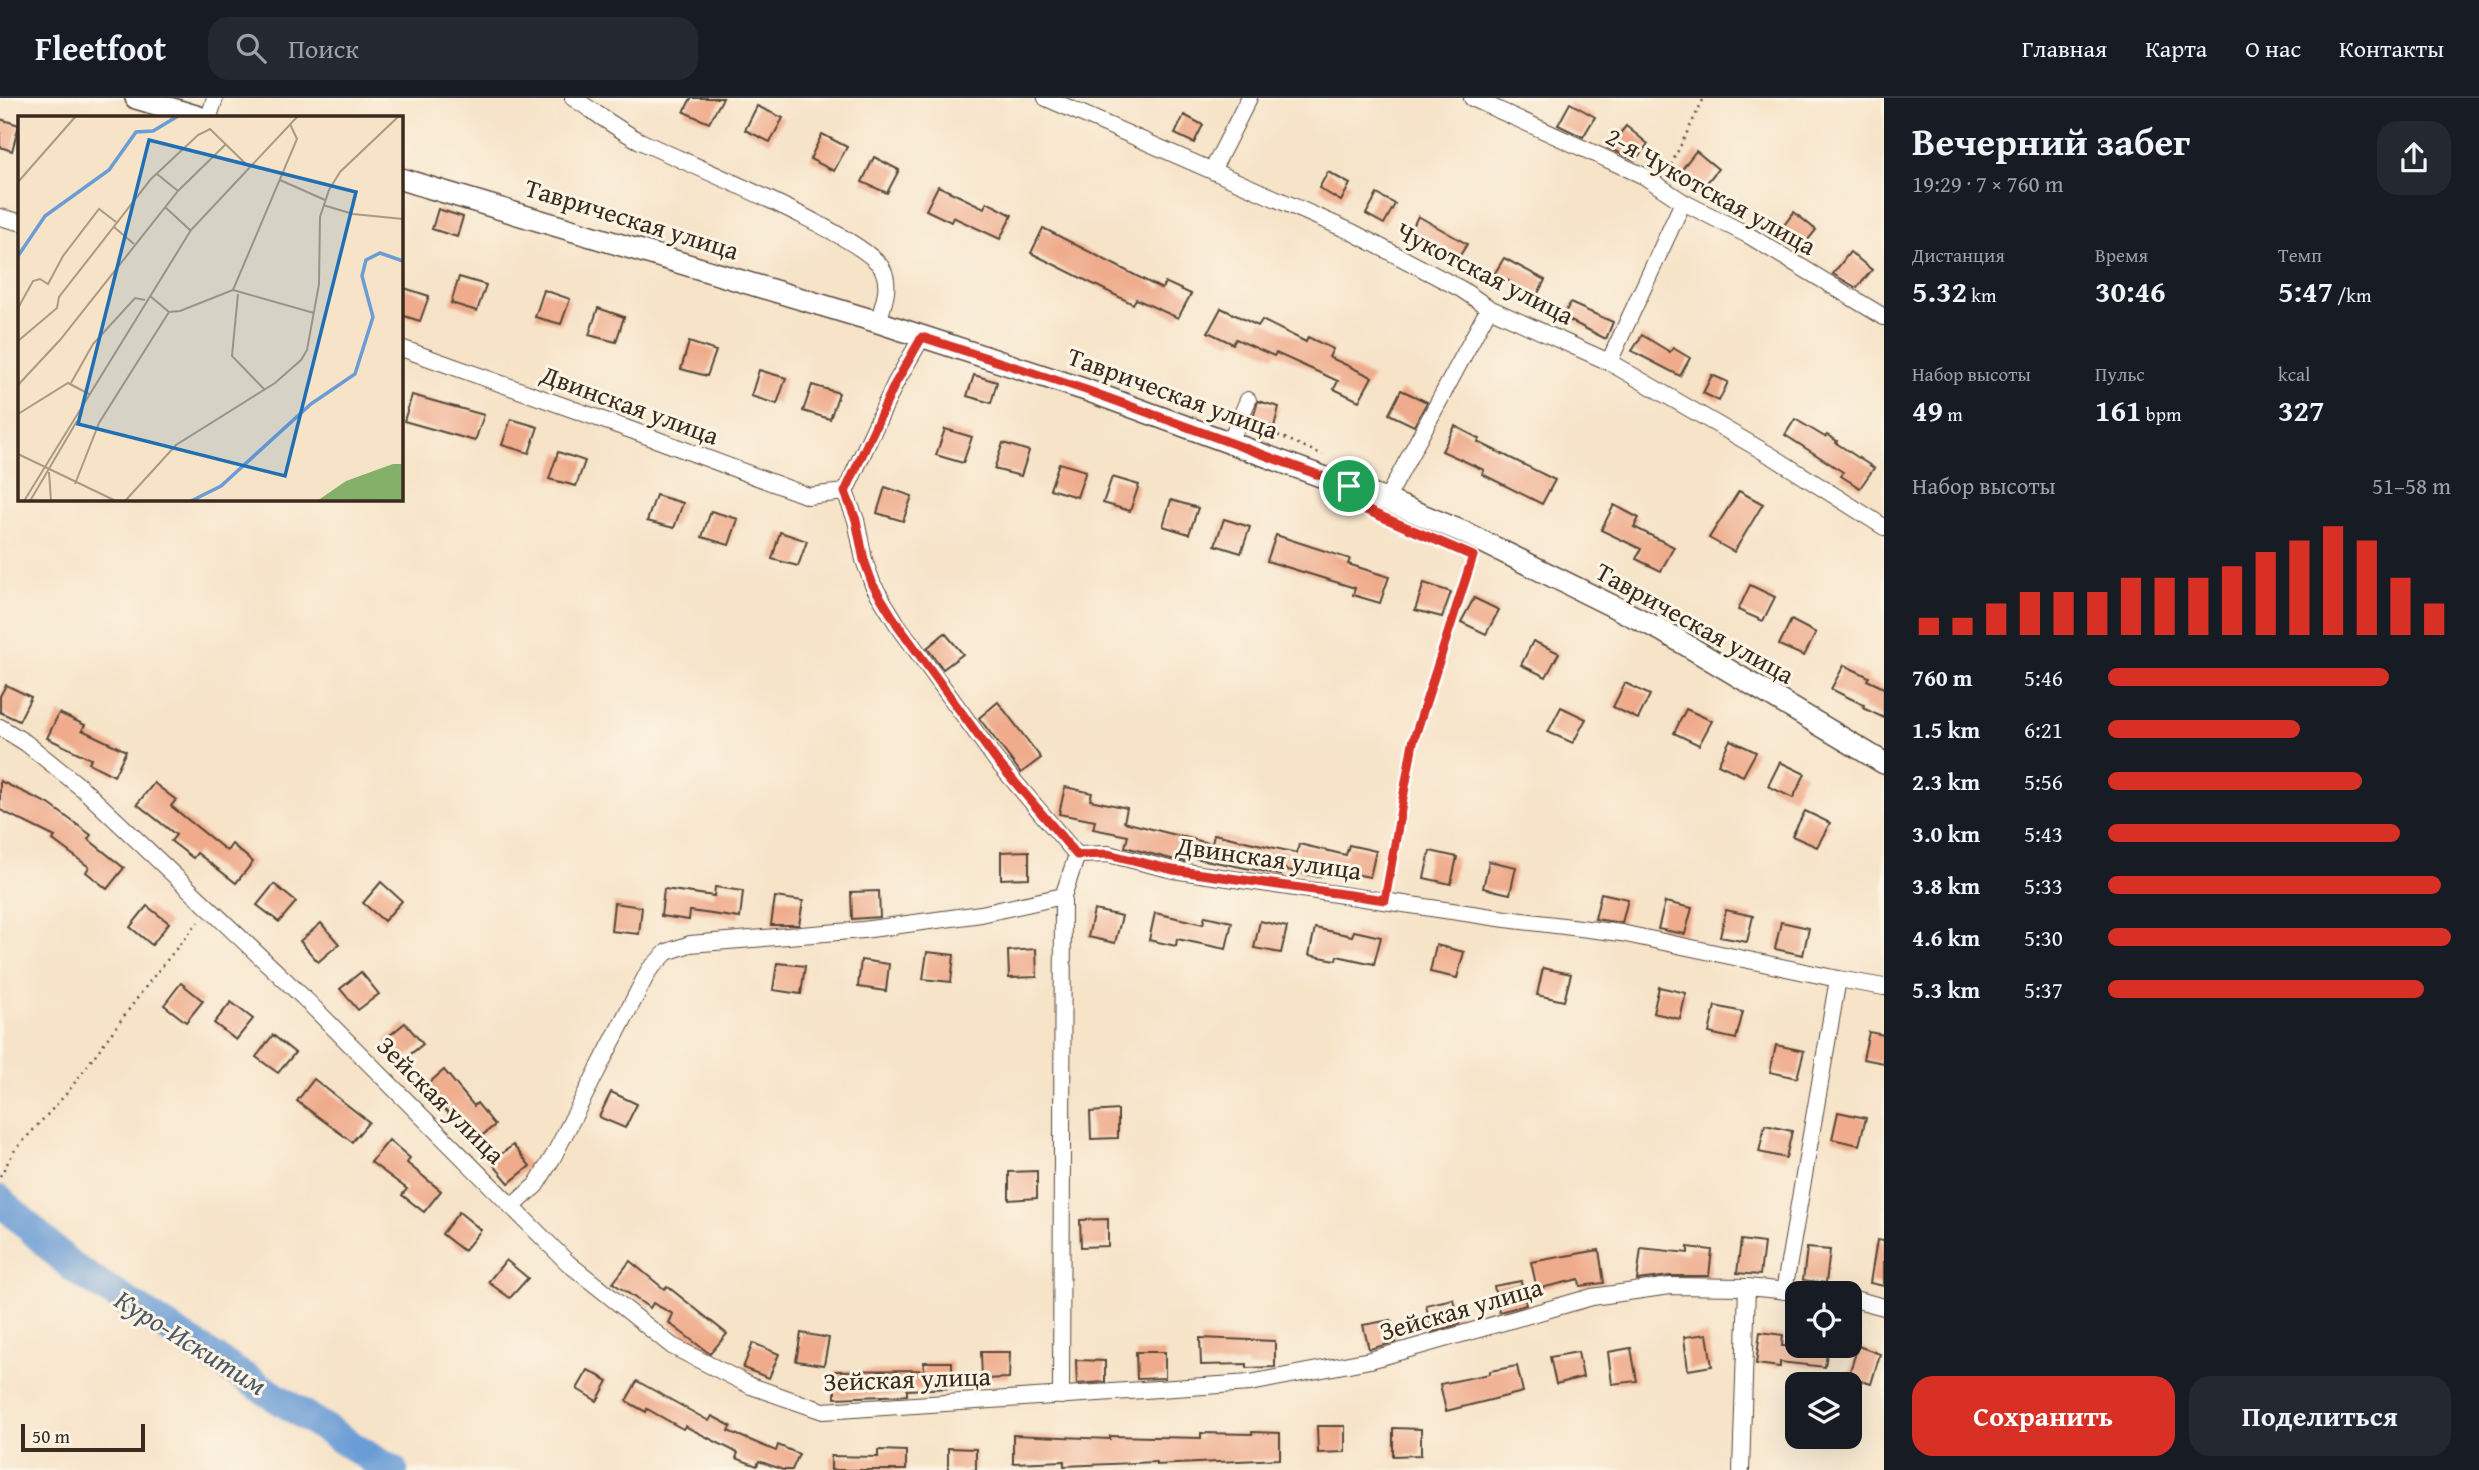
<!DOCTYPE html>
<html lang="ru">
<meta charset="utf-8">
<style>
:root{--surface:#171b24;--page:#242831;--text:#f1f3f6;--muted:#9ea1a6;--line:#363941;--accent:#d93025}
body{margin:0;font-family:"Gentium Book Plus",serif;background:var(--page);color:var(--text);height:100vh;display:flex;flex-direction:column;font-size:26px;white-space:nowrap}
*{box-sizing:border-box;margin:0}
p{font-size:23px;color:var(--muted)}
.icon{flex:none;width:38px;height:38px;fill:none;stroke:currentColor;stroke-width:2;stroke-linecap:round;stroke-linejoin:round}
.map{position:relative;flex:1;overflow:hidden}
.panel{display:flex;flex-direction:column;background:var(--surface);width:595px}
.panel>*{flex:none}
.tools{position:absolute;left:1785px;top:1183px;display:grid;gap:14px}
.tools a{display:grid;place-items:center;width:77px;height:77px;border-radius:14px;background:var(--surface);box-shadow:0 7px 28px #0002;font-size:35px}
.scale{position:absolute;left:21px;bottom:18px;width:124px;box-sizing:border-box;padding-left:7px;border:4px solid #3b2a1e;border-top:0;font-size:19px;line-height:24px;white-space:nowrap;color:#3b2a1e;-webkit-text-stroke:5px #fcf5e5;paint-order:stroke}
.pin{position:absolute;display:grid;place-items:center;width:60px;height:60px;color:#fff;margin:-30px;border:4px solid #fff;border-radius:50%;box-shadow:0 2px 7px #0007}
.round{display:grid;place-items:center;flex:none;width:74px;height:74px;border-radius:21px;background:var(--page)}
.overview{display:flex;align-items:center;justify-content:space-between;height:119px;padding:0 28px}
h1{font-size:38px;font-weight:600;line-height:52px}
.figures{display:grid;grid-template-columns:repeat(3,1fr);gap:10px;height:119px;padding:7px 28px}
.figures div{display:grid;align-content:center}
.figures b{font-size:30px;font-weight:600}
.figures small{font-size:19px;font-weight:400}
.figures p{font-size:19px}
.chart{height:196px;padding:14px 28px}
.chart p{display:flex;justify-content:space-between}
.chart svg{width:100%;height:126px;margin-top:7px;stroke:var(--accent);stroke-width:6}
.button{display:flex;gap:14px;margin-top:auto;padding:14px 28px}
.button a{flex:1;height:80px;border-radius:21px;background:var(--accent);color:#fff;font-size:28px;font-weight:600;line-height:80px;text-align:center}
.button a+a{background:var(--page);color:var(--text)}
ul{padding:0 28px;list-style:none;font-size:23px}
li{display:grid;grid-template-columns:112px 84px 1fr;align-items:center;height:52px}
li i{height:18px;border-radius:9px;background:var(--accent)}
header{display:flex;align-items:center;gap:42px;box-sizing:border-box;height:98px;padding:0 35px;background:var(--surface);border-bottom:2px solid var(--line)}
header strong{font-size:33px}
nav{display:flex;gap:38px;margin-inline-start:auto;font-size:24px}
.search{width:490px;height:63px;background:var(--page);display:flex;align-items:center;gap:18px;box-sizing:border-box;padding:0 24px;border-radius:21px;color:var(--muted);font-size:26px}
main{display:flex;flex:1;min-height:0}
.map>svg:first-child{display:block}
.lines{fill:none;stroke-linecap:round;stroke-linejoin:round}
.river{stroke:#6b9cd5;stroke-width:30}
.building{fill:#efab8b}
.minor-casing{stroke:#574638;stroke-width:18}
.major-casing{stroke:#574638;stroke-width:24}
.path{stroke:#574638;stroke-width:2.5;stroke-dasharray:2 5;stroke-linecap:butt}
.minor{stroke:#fff;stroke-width:16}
.major{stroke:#fff;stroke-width:21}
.route-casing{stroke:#fff;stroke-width:14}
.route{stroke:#d93025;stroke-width:9}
.labels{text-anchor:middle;stroke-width:6;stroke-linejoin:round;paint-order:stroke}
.street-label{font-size:26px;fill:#3b2a1e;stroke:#fcf5e5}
.water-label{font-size:28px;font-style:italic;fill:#4e5867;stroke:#fcf5e5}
.inset-river{fill:none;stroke:#6b9cd5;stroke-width:3.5}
.inset-road{fill:none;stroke:#ab9984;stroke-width:2}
.view{fill:#1f6fb2;fill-opacity:0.15;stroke:#1f6fb2;stroke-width:3.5}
.inset-edge{fill:none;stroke:#3b2a1e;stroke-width:3.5}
</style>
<header>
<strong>Fleetfoot</strong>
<div class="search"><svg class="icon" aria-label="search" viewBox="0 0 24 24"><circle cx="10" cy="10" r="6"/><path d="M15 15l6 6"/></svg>Поиск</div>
<nav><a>Главная</a><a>Карта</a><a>О нас</a><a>Контакты</a></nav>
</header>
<main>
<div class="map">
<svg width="1884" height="1372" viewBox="0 0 1884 1372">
<rect width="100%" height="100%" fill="#fcf5e5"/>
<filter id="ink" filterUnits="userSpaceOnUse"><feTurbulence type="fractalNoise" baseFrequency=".0143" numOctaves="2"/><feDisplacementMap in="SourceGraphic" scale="14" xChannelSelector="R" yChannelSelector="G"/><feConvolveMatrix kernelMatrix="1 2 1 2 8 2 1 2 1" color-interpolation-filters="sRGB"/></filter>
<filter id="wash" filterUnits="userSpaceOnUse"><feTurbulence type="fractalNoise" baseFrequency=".00686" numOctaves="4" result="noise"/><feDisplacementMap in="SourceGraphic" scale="28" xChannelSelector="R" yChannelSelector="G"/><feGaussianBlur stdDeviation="1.57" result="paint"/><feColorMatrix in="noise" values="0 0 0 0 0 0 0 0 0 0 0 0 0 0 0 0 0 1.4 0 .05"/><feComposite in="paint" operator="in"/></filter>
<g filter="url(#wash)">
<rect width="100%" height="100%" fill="#f6e3c8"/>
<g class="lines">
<polyline class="river" points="0,1102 72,1169 374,1362 393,1372"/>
</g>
<g id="blocks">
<g class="building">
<polygon points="691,0 723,0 709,25 684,14"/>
<polygon points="1570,5 1595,19 1583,39 1558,27"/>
<polygon points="757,8 783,20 770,44 745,32"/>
<polygon points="1184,17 1203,27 1194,45 1175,36"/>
<polygon points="0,21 19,27 12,53 0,49"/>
<polygon points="1626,28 1648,46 1635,62 1608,50"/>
<polygon points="822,36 847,49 834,73 810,61"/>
<polygon points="1696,53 1718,71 1701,92 1679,75"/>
<polygon points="874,59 899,72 887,95 862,84"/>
<polygon points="1328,74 1350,86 1341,103 1319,90"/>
<polygon points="938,88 984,110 987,104 1012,117 1000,141 953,119 951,124 926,112"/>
<polygon points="1377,96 1395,106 1384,126 1366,116"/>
<polygon points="438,111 463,119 457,139 432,131"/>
<polygon points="1794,114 1816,132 1799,153 1778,135"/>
<polygon points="1418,118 1467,146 1459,159 1431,141 1429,144 1410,135"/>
<polygon points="1043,130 1162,191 1165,184 1191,196 1178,220 1136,201 1133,206 1031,155"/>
<polygon points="1850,154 1872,172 1857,190 1833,176"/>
<polygon points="1504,160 1545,182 1536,199 1495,175"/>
<polygon points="459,179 486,187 477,213 451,205"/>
<polygon points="401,189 429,198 420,223 401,217"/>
<polygon points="544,192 570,201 561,226 535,219"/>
<polygon points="1570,205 1613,224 1606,241 1563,219"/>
<polygon points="598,210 624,219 616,244 589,237"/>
<polygon points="1221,210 1258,228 1262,222 1306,244 1308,239 1333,251 1329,259 1372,279 1359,303 1334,291 1338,283 1276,255 1274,258 1236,241 1233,246 1208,234"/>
<polygon points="1642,237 1670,254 1673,250 1690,260 1680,278 1632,253"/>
<polygon points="689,244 716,253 707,278 681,271"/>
<polygon points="759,272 786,280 777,306 751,298"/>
<polygon points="974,277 997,284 991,305 967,298"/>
<polygon points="1712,277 1728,284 1719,303 1703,295"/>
<polygon points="812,287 839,295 830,321 803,313"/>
<polygon points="1401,292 1427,304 1414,328 1389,316"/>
<polygon points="412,297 484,317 475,343 404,323"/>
<polygon points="1258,303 1279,309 1274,329 1252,323"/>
<polygon points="511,321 538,329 529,355 502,347"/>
<polygon points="1795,321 1825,339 1827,337 1837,343 1836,345 1874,370 1860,390 1841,378 1843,374 1785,337"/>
<polygon points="1455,328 1480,341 1478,344 1555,382 1542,406 1482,376 1484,372 1442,353"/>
<polygon points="945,331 972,339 963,365 936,357"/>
<polygon points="1003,345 1029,353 1021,378 994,371"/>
<polygon points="558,354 585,363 576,388 549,381"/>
<polygon points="1059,365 1086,373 1077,399 1050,391"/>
<polygon points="1112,379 1139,387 1130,413 1103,405"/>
<polygon points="885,389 912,398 903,423 877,415"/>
<polygon points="1739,393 1763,406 1734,454 1709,440"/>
<polygon points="656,397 683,405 674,430 647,423"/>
<polygon points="1171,402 1198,410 1189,436 1163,428"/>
<polygon points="1614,407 1639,420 1634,429 1674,449 1661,473 1636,461 1641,451 1601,432"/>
<polygon points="711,413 738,421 729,447 702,439"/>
<polygon points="1224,421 1250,429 1241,455 1215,447"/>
<polygon points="780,434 807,443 798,468 772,461"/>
<polygon points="1276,437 1350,461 1348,466 1389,479 1380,505 1353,497 1355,490 1267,463"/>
<polygon points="1424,485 1451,494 1442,519 1415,512"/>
<polygon points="1750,487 1775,499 1763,523 1738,512"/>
<polygon points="1474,500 1499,512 1486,536 1461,524"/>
<polygon points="1791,522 1816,535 1804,558 1779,547"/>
<polygon points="945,535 963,556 943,571 927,550"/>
<polygon points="1533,543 1559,555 1546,579 1521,567"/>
<polygon points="1844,567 1869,579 1867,582 1884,590 1884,620 1863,610 1864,607 1831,591"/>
<polygon points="1625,585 1650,597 1638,621 1613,609"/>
<polygon points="6,587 31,599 19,623 0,614 0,598"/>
<polygon points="998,604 1041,660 1021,675 979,620"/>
<polygon points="1561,609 1586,621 1573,645 1548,634"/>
<polygon points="1686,611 1712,623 1699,647 1674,635"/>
<polygon points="59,615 85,627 82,632 126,653 114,678 89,665 91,661 47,640"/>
<polygon points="1730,642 1756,654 1743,678 1718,666"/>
<polygon points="1780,664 1805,676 1793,700 1768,688"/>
<polygon points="0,683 49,706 91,737 88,741 124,770 107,791 86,774 89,769 53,742 55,739 0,712"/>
<polygon points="154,685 176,702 171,708 227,753 232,746 253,764 236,785 197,755 193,760 171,743 176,737 137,706"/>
<polygon points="1065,689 1092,695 1090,702 1127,710 1124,724 1212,746 1214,736 1297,755 1299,746 1346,757 1349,747 1376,753 1370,779 1322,770 1320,779 1283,771 1281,777 1189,759 1187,764 1175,762 1125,749 1128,738 1093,731 1095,723 1059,716"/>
<polygon points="1805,713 1830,725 1817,749 1792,738"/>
<polygon points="1029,753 1029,780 1001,781 1001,754"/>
<polygon points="1430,753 1457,759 1451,786 1424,780"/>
<polygon points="1489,763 1516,769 1510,796 1483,790"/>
<polygon points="381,784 402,803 384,823 363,805"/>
<polygon points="274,786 296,804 279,824 257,807"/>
<polygon points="715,789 743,793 740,820 690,813 689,822 661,818 664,791 714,798"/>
<polygon points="879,793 880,819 852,821 851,794"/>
<polygon points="1601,795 1628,801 1622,825 1595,821"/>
<polygon points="775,799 803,803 799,827 771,827"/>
<polygon points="1665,804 1692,810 1685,836 1658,831"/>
<polygon points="614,805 642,809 639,836 611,833"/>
<polygon points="147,808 169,825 152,847 130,829"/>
<polygon points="1094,812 1122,818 1115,845 1088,839"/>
<polygon points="1726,812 1753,818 1747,844 1720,839"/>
<polygon points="1155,815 1203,826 1205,818 1232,824 1226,851 1177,841 1176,848 1149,842"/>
<polygon points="1260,823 1287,829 1281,855 1254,850"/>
<polygon points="1781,824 1809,830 1803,857 1775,851"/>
<polygon points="321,825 339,846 318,864 300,843"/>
<polygon points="1315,830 1352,838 1354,833 1381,839 1374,866 1337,858 1336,862 1309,857"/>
<polygon points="1436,847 1464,854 1457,880 1430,874"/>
<polygon points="1036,851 1037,879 1009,880 1008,853"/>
<polygon points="927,854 954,857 951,884 923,881"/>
<polygon points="861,862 889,866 886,893 858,889"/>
<polygon points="777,865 805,868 801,896 773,892"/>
<polygon points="1543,870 1571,876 1564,903 1537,897"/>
<polygon points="361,874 379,896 358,912 340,891"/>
<polygon points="181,885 203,903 186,924 164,907"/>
<polygon points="1659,889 1686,895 1680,921 1653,915"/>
<polygon points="231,904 253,921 236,942 214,925"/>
<polygon points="1715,908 1743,914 1736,941 1709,935"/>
<polygon points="405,925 423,946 402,963 384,942"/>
<polygon points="1869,934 1884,937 1884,965 1863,961"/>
<polygon points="273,937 295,955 278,975 256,959"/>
<polygon points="1776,947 1804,953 1797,980 1770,974"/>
<polygon points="444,972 474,1008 477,1005 495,1027 474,1044 443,1009 441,1011 423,990"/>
<polygon points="314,981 369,1024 352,1044 297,1003"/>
<polygon points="611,994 637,1006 625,1030 599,1019"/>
<polygon points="1118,1012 1118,1040 1091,1041 1090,1014"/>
<polygon points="1838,1014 1866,1020 1859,1047 1832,1041"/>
<polygon points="1765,1027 1792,1033 1786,1060 1759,1054"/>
<polygon points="389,1042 410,1060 407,1065 441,1093 424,1114 402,1097 407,1091 371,1064"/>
<polygon points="513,1047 530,1068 509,1085 491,1064"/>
<polygon points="1037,1073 1037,1100 1009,1102 1009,1074"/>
<polygon points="459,1114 481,1132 464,1153 442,1136"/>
<polygon points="1108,1121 1108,1148 1081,1149 1080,1122"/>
<polygon points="1741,1142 1764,1145 1760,1177 1737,1175"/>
<polygon points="1877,1142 1884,1143 1884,1188 1870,1185"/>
<polygon points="1688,1149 1712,1152 1709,1178 1670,1178 1637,1182 1641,1150 1688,1155"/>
<polygon points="1807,1150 1830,1152 1826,1185 1803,1182"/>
<polygon points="1599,1152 1604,1185 1580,1188 1579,1181 1537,1191 1531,1164"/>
<polygon points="506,1162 528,1180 510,1200 488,1184"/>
<polygon points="630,1163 664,1191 667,1188 727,1236 710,1256 669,1225 673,1216 653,1205 650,1210 613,1185"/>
<polygon points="1521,1183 1526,1207 1499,1214 1494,1188"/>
<polygon points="1453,1201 1459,1226 1432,1234 1426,1207"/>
<polygon points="1391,1222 1396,1244 1369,1251 1363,1227"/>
<polygon points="1760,1234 1783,1237 1782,1248 1828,1248 1825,1269 1780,1264 1780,1269 1756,1266"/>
<polygon points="801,1235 829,1240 824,1267 796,1263"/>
<polygon points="1707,1236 1712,1268 1688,1272 1684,1239"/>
<polygon points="1200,1240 1275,1243 1275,1269 1247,1270 1247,1266 1201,1267"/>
<polygon points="753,1245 779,1256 769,1280 743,1270"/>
<polygon points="1858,1248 1880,1256 1871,1286 1848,1279"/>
<polygon points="1631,1250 1637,1283 1612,1286 1608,1254"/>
<polygon points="981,1254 1010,1254 1009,1280 982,1281"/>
<polygon points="1136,1254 1165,1254 1165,1280 1137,1281"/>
<polygon points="1578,1254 1583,1279 1556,1286 1550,1259"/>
<polygon points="1076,1262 1105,1263 1105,1284 1077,1286"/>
<polygon points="924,1264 952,1264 952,1290 907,1292 907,1297 835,1300 835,1273 924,1272"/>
<polygon points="1517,1268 1523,1294 1446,1313 1440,1286 1490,1276 1490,1273"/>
<polygon points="588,1272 608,1283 597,1303 577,1291"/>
<polygon points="637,1283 709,1323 712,1318 731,1328 728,1333 776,1353 778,1347 799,1356 792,1372 783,1372 759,1363 757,1368 736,1360 738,1355 685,1328 683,1331 647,1311 646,1314 626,1303"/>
<polygon points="1317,1328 1345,1328 1345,1354 1318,1355"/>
<polygon points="1393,1330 1421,1331 1421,1357 1393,1358"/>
<polygon points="1252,1334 1280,1335 1280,1361 1156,1367 1156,1364 1064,1368 1064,1363 1013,1365 1013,1337 1110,1341 1110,1338 1201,1340 1201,1335 1252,1336"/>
<polygon points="948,1350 976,1351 976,1372 948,1372"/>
<polygon points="878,1352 906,1353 906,1372 831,1372 831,1358 878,1359"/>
</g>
</g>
</g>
<g filter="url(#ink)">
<use href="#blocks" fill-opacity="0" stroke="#574638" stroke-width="2"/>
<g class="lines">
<defs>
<g id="minor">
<path d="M573,0C595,14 617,31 640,43C683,64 867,138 883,172C891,189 883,207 878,224"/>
<polyline points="1046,0 1352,134 1461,191 1489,210 1609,264 1775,360 1884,429"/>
<polyline points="1472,0 1644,78 1683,104 1748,137 1884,219"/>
<polyline points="209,19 215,0"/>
<polyline points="1213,71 1249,0"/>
<polyline points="0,119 19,124"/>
<polyline points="922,239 895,286 845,394 856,422 864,462 873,487 897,526 996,662 1077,757 1108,756 1173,772 1506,821 1621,835 1838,881 1884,889"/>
<polyline points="401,250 631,332 808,398 845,394"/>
<polyline points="1609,264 1683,104"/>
<polyline points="1230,344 1248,302"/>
<polyline points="1386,402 1489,210"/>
<polyline points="0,629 26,645 83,691 304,900 568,1165 672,1248 751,1288 823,1313 1250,1285 1370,1262 1592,1199 1670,1188 1747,1189 1808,1195"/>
<polyline points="512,1109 536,1087 553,1059 649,872 667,854 690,846 863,832 981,816 1063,798"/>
<polyline points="1784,1193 1838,881"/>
<polyline points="1850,1200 1884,1209"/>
<polyline points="1061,1298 1063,798 1077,757"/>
<polyline points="1741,1372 1747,1189"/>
</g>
<g id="major">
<polyline points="136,0 199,19"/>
<polyline points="401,81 878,224 1086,292 1386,402 1463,434 1661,532 1884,665"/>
</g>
</defs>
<use href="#minor" class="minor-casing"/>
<use href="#major" class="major-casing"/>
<g class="path">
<polyline points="1668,73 1704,0"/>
<polyline points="1251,330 1280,338 1323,357"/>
<polyline points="1388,788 1413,644 1472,459"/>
<polyline points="0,1078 15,1052 67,995 150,883 198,824"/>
</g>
<use href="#minor" class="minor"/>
<use href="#major" class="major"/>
</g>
</g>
<g class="lines" filter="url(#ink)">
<defs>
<polygon id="route" points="922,239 1086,292 1349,388 1343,402 1473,458 1413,644 1385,802 1173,772 1108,756 1077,757 996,662 897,526 873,487 864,462 856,422 845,394 895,286"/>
</defs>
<use href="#route" class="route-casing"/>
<use href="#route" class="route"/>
</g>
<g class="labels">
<g class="street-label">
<text transform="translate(1711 93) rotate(29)" y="9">2-я Чукотская улица</text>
<text transform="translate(632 121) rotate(17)" y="9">Таврическая улица</text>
<text transform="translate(1485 175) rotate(27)" y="9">Чукотская улица</text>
<text transform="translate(1173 295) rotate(20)" y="9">Таврическая улица</text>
<text transform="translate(630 307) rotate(20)" y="9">Двинская улица</text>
<text transform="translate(1695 525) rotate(29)" y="9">Таврическая улица</text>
<text transform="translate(1269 760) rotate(8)" y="9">Двинская улица</text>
<text transform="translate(441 1002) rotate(45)" y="9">Зейская улица</text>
<text transform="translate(1461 1211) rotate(-16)" y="9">Зейская улица</text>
<text transform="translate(907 1281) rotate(-2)" y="9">Зейская улица</text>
</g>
<g class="water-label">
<text transform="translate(191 1244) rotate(32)" y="10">Куро-Искитим</text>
</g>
</g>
<g transform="translate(18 18)">
<rect width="385" height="385" fill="#f6e3c8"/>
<path d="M375,348H385V385H299L328,365Z" fill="#84b069"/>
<path class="inset-river" d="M0,140L27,100L91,54L118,16L135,15L160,0M173,385L203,370L293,288L337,258L355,201L344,160L348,144L362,137L385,145"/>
<path class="inset-road" d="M139,58L160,75M262,64L307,84M0,66L58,0M305,89L335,98L385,103M147,91L172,114M96,111L116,128M215,174L296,197M220,178L214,240L246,273M132,180L151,196L162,195L215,174L279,23L272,8M0,192L15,165L22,163L30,168L45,140L81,93L98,106M0,225L39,192L41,181L133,63L180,19L192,13L230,50M53,267L75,228L117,182L127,184M0,269L42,224L160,75L208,28M0,298L50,267L71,278M0,338L98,385M31,356L33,385M57,368L81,307L151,196M6,385L173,114L280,0M12,385L59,305M107,385L158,329L257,267L283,244L289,234L301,168L302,101L311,74L322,56L381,0"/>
<path class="view" d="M131,24L338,76L267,360L60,308Z"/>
<rect width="385" height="385" class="inset-edge"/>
</g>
</svg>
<div class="tools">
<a><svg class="icon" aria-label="locate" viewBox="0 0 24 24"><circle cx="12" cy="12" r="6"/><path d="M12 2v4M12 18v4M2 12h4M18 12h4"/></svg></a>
<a><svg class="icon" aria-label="layers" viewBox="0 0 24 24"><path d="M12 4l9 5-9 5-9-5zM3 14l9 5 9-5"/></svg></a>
</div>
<div class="scale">50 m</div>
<div class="pin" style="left:1349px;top:388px;background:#1e9e55"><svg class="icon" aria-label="arrive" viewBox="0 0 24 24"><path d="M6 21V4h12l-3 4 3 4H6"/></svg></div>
</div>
<section class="panel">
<div class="overview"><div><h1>Вечерний забег</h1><p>19:29 · 7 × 760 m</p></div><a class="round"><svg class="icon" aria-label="share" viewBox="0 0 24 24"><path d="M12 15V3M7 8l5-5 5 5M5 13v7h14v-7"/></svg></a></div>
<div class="figures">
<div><p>Дистанция</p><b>5.32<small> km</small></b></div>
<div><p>Время</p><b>30:46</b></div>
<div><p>Темп</p><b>5:47<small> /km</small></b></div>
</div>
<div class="figures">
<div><p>Набор высоты</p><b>49<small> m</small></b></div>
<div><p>Пульс</p><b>161<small> bpm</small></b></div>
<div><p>kcal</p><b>327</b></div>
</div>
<div class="chart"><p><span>Набор высоты</span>51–58 m</p>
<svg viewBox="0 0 160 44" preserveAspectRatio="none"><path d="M5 44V38M15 44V38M25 44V33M35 44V29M45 44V29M55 44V29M65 44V24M75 44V24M85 44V24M95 44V20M105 44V15M115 44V11M125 44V6M135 44V11M145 44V24M155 44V33"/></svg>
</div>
<ul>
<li><b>760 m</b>5:46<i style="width:82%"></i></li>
<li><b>1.5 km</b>6:21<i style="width:56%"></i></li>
<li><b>2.3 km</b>5:56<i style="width:74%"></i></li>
<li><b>3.0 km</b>5:43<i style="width:85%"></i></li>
<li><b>3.8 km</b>5:33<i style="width:97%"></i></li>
<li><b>4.6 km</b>5:30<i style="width:100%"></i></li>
<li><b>5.3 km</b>5:37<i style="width:92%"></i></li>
</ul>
<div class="button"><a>Сохранить</a><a>Поделиться</a></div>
</section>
</main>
